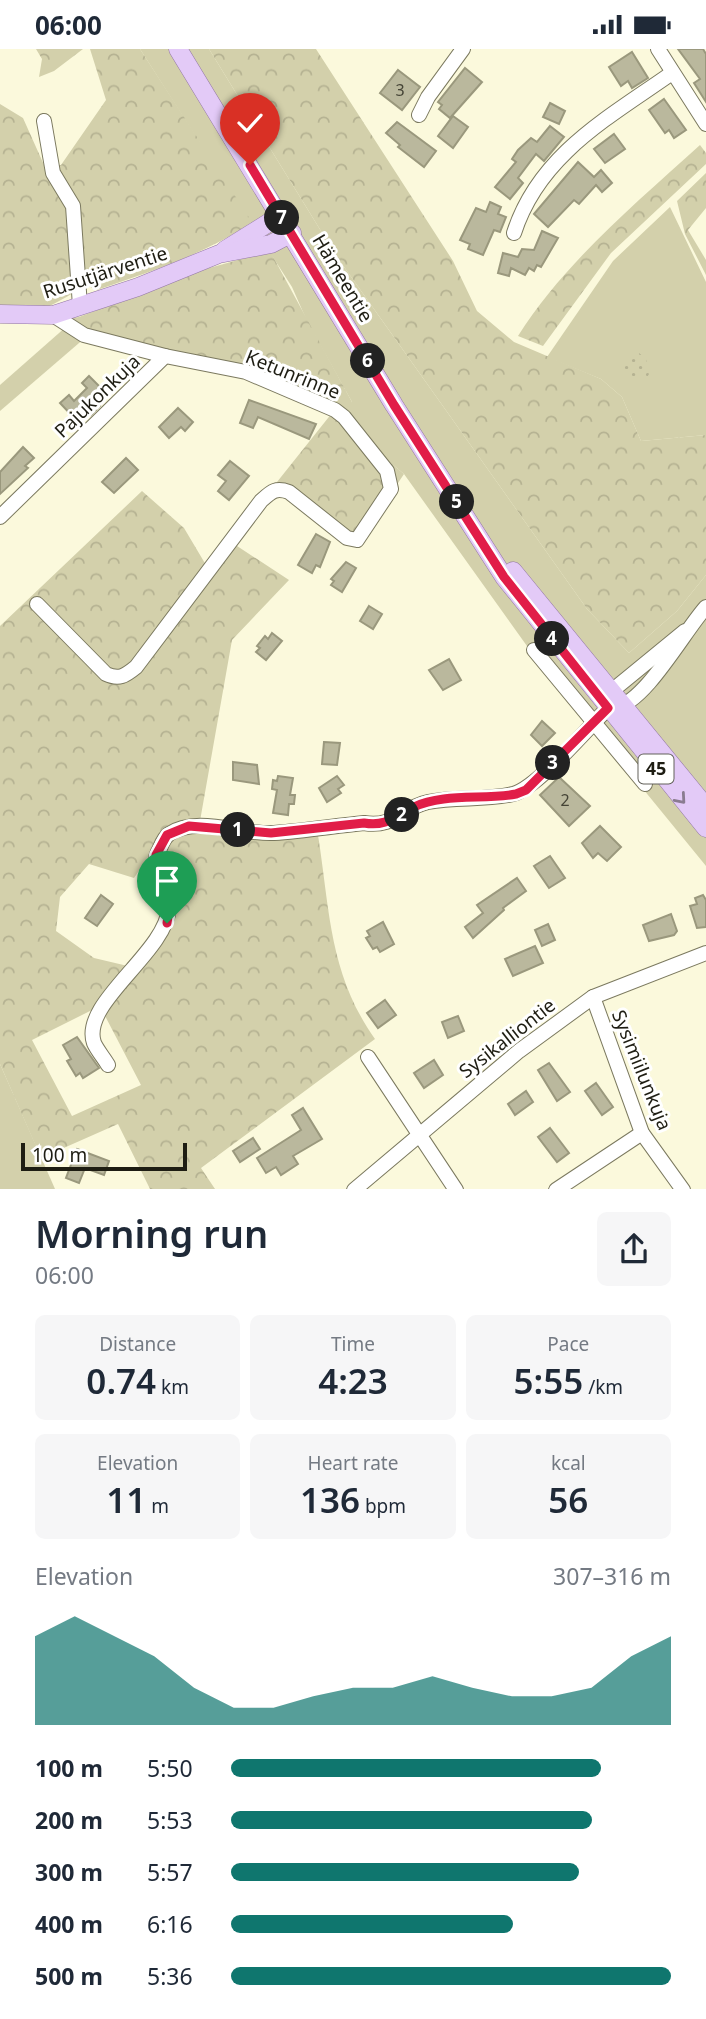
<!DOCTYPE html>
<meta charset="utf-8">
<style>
:root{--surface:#fff;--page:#f6f6f7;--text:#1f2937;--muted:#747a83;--accent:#0f766e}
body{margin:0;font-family:"Noto Sans",sans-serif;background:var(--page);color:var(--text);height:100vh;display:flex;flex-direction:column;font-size:26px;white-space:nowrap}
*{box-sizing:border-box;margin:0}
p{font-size:23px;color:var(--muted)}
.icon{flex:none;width:38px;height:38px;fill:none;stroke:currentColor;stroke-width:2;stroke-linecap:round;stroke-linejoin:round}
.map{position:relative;height:1140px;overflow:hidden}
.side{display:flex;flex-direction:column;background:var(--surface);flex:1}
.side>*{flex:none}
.scale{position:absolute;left:21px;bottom:18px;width:166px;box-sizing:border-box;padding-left:7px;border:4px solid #1e1d13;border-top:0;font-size:19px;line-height:24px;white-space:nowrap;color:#1e1d13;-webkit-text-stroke:5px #fff;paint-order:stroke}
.pin{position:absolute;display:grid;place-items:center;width:60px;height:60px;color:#fff;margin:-72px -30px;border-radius:50% 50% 50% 0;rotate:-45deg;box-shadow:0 0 7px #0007}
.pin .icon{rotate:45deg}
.km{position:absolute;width:35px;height:35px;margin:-18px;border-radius:50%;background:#222;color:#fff;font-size:19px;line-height:35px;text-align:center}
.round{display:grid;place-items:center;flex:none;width:74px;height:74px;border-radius:10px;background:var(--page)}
.summary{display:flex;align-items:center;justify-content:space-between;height:119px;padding:0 35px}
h1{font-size:38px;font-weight:600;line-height:52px}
.stats{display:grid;grid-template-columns:repeat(3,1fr);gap:10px;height:119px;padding:7px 35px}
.stats div{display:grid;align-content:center;border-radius:10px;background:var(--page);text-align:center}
.stats b{font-size:35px;font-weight:600}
.stats small{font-size:19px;font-weight:400}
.stats p{font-size:19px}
.chart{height:196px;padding:14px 35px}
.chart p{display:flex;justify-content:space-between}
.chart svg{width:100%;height:126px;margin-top:7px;fill:var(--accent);opacity:.7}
ul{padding:0 35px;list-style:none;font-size:23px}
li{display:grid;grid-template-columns:112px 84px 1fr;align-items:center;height:52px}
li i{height:18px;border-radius:9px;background:var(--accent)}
.status{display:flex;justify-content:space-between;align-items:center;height:49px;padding:0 35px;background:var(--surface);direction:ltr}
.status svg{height:19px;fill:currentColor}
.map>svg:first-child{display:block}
.grass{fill:#d3d0ab}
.forest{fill:url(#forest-crowns)}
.park{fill:url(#park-dots)}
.building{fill:#bab89d;stroke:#9a987d;stroke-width:2}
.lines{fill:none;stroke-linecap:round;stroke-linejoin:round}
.minor-casing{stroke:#7b795f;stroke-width:16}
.major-casing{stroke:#9276a4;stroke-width:19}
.minor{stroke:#fff;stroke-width:14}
.major{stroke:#e3caf7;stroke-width:18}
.oneway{stroke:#8a7c90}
.route-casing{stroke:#fff;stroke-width:14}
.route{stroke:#e11d48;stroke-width:9}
.labels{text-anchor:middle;stroke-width:6;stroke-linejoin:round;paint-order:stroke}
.number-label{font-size:16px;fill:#454436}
.shield{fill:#fff;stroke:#62615a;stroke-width:2}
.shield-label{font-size:18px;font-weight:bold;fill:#1e1d13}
.street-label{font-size:19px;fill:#1e1d13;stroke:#fff}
</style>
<div class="status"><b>06:00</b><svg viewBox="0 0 49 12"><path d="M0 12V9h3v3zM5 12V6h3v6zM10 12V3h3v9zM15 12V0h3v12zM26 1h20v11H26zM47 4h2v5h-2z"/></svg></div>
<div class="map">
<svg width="706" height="1141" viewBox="0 0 706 1141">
<defs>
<pattern id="forest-crowns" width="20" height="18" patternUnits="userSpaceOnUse" patternTransform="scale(1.75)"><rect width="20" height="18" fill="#d3d0ab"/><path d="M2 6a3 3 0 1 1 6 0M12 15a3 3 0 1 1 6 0" fill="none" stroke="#b5b292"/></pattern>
<pattern id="park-dots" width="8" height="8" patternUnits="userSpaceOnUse" patternTransform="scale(1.75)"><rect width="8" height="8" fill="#d3d0ab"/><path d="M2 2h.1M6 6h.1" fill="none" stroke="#b5b292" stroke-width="1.8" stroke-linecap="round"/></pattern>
</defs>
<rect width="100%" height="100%" fill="#fbf9dc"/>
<g class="grass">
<polygon points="140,0 209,0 337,208 587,560 629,604 677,562 706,526 706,817 532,604 404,425 342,373 340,361 352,353 307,272 292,238"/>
<polygon points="670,158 706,233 706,386 641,392 622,348 601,330 547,308 613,212"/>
<polygon points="67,277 86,288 0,362 0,336"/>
<polygon points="0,1015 55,1140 0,1140"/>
</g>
<g class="forest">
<polygon points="36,0 83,0 54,22 39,28 42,10"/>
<path d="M90,0H140L252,173C206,205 149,223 97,241L86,236C61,252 31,270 0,269V55L23,69L44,116H61L106,51Z"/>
<polygon points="209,0 316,0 453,212 477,262 514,293 601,330 622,348 641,392 706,386 706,526 677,562 629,604 587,560 337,208"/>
<path d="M700,96L706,104V115L611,204L543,297L518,287C565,213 635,155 700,96Z"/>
<polygon points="706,124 706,159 688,181 706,211 706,226 685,185 677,152"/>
<polygon points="270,202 352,353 351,358 340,361 342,373 404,425 356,497 277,433 332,364 256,329 154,307 59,271 79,268 202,221"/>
<path d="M142,442L184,479L206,516L234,495L289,531L232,591L200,772L165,783L134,829L89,815L60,848L56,882L94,909L132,918L98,958L32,991L72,1067L141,1036L103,963L172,874L159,808L171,789L190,781L318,786C330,862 329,925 375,990L201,1119L215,1140H150L118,1075L41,1109L0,1015V577Z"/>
</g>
<path class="park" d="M639,304L646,310L649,325L646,330C634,331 628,328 623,317L633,305Z"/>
<g class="building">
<polygon points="678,0 703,0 706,5 706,53 694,34 700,30"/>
<polygon points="632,3 648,29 632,39 628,32 621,37 609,18"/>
<polygon points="465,19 482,33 450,69 439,60 442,56 438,53"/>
<polygon points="398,21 420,38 402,61 380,44"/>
<polygon points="664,50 686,81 674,89 669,81 665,84 649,61"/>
<polygon points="550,54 565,62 559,75 543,68"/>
<polygon points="453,67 468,78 453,99 438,87"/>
<polygon points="397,73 436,102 424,118 398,98 400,96 386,84"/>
<polygon points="550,77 564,88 544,112 536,105 518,129 523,134 510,150 495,138 516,113 512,110 518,101 531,89 537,93"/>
<polygon points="614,85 625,100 605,114 594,100"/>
<polygon points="578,113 594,128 601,121 612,134 602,143 596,136 579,155 574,151 548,178 534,165"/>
<polygon points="490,153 501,158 498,165 506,168 500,183 494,181 483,206 468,200 470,195 460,191 476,159 486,163"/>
<polygon points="542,182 558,189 541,218 537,216 534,222 529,219 525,226 511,219 509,227 498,224 503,204 518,208 522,200 534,201"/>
<polygon points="89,327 103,341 94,350 100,357 91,366 85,360 74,369 60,354 69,346 74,352 87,339 82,334"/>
<polygon points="249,351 316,375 309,390 258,368 253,379 240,374"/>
<polygon points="178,359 193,373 185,382 181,378 169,389 159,378"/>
<polygon points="23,398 34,409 25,417 28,419 0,445 0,423"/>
<polygon points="126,409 138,421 114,444 102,433"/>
<polygon points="230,412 249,427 229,451 218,442 226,432 218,426"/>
<polygon points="316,485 330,493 320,518 316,516 312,524 298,516"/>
<polygon points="346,513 356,519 342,543 331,536 334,532 331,530"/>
<polygon points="369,557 382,565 373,580 360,572"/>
<polygon points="272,584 282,592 266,611 256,603 260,599 257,597 265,587 268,590"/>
<polygon points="449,610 461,631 443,641 429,621"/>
<polygon points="542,672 555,684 542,697 531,686"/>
<polygon points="324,693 340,694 337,716 322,715"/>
<polygon points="233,713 257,716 259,735 233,731"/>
<polygon points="278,727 293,729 290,746 295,746 294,755 289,755 288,766 273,764 277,741 272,740 273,731 277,732"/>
<polygon points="337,727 344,736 338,740 341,744 327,753 319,739"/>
<polygon points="559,728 590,757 569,777 540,746"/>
<polygon points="600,777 621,798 607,812 598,804 593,809 582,794"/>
<polygon points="550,807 565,829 549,839 534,817"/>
<polygon points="517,829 526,842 503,859 504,861 473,889 465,878 483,864 477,856"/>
<polygon points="101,846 113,855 97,877 85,869"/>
<polygon points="703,846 706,851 706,878 697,879 690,857 697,855 695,849"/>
<polygon points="671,865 677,882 674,886 649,892 643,876"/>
<polygon points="383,873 394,895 380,903 377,898 373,900 366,889 370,887 367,882"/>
<polygon points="548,875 555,891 542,897 535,881"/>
<polygon points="535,897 543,914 513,927 505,910"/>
<polygon points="385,951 396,966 378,979 367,964"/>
<polygon points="458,967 464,982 448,989 442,973"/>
<polygon points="77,988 99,1019 83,1029 80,1024 76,1027 67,1012 71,1010 63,996"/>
<polygon points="434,1011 443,1026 424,1039 414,1024"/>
<polygon points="549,1014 570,1043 557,1052 538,1021"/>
<polygon points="596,1034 613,1058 602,1066 585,1042"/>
<polygon points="526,1042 533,1053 515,1066 508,1055"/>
<polygon points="303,1059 322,1090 293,1107 298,1115 281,1126 276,1118 266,1124 257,1109 301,1081 292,1066"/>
<polygon points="550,1079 569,1104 557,1113 538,1088"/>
<polygon points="253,1089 260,1100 240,1113 233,1102"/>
<polygon points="77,1100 109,1112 104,1126 85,1119 79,1134 66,1129"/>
</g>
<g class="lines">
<defs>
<g id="minor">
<polyline points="658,0 706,75"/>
<polyline points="419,66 428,48 463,0"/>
<polyline points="44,72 53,124 73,157 80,257"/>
<path d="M514,184C539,106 608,69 672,24"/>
<polyline points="0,468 165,307 84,286 53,266"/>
<path d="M37,555L106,625C119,631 125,627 136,618L261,452C271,443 275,438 289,443L347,489L357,491L391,440L387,422L344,368L335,361L246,323L165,307"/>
<polyline points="534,601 645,735"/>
<path d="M616,658C645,654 685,581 706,558"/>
<polyline points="593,948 642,1084 683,1141"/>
<polyline points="368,1008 456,1141"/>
<path d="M108,1016C104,1009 97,1001 94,994C80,954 166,904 169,859C171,837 145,825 160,799C162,794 165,788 169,785C197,766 242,786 274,784C304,782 334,777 364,774C395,779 401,759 428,753C456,747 485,752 513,745C536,740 588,679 608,659L613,641L685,582"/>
<polyline points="354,1141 519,1002 593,948 706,904"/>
<polyline points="556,1141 642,1084"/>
</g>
<g id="major">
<polyline points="178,0 394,356 504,528 706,779"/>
<polyline points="225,201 281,166"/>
<polyline points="0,265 53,266 138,238 219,205 271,195 292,184"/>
<polyline points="513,522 706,758"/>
</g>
</defs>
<use href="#minor" class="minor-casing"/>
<use href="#major" class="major-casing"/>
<use href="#minor" class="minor"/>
<use href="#major" class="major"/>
</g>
<defs><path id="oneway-chevron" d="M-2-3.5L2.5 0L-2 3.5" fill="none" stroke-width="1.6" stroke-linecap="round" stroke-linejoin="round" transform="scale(1.75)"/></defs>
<use class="oneway" href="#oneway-chevron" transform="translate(681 750) rotate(49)"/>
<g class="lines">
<defs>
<path id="route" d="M167,874L170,854L159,833L155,814L156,806L167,786L189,777L271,784L364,774C387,778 395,767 414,758C443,744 484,751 516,745L526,741L608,659L504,528L394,356L250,116"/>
</defs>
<use href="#route" class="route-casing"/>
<use href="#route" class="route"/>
</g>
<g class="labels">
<g class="number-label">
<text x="400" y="47">3</text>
<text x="565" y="757">2</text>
</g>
<rect class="shield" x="638.5" y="705.5" width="35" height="29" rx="5"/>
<g class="shield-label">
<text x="656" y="726">45</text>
</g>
<g class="street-label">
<text transform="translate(105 223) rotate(-18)" y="7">Rusutjärventie</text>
<text transform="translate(343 229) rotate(59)" y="7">Hämeentie</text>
<text transform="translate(293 325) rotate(22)" y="7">Ketunrinne</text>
<text transform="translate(97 347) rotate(-44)" y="7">Pajukonkuja</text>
<text transform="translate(507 989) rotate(-38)" y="7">Sysikalliontie</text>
<text transform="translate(642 1021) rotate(68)" y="7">Sysimiilunkuja</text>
</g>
</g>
</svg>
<div class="scale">100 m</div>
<div class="pin" style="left:167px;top:874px;background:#1e9e55"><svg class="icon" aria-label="arrive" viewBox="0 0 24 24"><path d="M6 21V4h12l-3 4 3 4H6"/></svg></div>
<div class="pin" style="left:250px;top:116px;background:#d93025"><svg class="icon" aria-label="check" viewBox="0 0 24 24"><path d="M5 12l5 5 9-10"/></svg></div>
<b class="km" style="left:238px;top:781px">1</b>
<b class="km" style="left:402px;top:766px">2</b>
<b class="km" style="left:553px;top:714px">3</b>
<b class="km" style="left:552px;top:590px">4</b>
<b class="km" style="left:457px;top:453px">5</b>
<b class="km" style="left:368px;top:312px">6</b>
<b class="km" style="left:282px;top:169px">7</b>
</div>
<section class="side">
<div class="summary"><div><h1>Morning run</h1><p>06:00</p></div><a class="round"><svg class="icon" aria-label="share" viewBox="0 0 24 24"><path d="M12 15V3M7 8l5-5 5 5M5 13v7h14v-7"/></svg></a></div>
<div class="stats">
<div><p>Distance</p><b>0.74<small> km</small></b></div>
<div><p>Time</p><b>4:23</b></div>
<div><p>Pace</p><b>5:55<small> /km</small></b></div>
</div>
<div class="stats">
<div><p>Elevation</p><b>11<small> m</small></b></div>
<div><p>Heart rate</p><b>136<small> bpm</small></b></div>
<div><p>kcal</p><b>56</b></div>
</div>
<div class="chart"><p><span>Elevation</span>307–316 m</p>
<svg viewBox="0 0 160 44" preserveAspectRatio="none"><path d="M0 44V13L10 6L20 13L30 20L40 31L50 38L60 38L70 34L80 31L90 31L100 27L110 31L120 34L130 34L140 31L150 20L160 13V44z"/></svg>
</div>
<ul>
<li><b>100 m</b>5:50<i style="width:84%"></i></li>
<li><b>200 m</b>5:53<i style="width:82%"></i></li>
<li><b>300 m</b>5:57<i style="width:79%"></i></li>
<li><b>400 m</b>6:16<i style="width:64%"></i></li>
<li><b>500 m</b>5:36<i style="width:100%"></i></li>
</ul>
</section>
